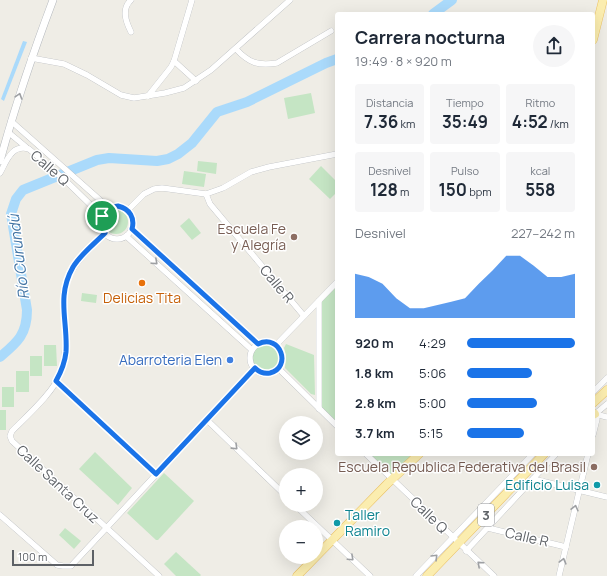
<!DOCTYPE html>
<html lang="es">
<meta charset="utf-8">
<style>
:root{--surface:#fff;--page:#f6f6f7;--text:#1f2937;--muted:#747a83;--accent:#1a73e8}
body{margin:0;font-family:Manrope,sans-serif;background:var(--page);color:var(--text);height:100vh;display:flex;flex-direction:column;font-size:15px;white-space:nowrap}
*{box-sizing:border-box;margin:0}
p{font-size:13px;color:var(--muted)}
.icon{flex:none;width:22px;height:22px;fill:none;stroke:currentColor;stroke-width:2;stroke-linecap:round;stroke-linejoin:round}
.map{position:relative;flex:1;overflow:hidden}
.side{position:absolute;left:335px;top:12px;width:260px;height:444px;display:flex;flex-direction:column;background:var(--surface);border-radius:4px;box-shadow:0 4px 16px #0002}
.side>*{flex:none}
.fabs{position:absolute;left:279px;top:416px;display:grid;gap:8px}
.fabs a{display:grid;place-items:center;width:44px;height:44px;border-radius:50%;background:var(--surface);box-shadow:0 4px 16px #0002;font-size:20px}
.scale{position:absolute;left:12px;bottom:10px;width:82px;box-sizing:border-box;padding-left:4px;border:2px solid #5d6166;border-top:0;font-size:11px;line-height:14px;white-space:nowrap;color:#5d6166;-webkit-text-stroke:3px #fff;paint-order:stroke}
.pin{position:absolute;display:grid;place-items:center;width:34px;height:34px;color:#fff;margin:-17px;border:2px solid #fff;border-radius:50%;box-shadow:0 1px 4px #0007}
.round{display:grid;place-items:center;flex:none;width:42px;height:42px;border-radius:21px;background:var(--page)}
.summary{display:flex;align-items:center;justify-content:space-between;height:68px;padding:0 20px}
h1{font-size:18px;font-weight:700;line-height:30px}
.metrics{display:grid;grid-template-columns:repeat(3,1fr);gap:6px;height:68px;padding:4px 20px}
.metrics div{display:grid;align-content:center;border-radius:4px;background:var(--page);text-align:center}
.metrics b{font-size:17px;font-weight:700}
.metrics small{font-size:11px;font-weight:400}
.metrics p{font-size:11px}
.chart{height:112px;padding:8px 20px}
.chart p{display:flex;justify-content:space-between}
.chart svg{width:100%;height:72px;margin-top:4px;fill:var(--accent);opacity:.7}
ul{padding:0 20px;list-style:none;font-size:13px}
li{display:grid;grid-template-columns:64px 48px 1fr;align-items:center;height:30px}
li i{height:10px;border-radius:5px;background:var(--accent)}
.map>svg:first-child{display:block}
.green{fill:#c5e5c4}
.water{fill:#aadafb}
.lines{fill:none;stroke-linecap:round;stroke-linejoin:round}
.river{stroke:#aadafb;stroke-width:10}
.minor-casing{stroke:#b3b6ba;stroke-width:6}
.secondary-casing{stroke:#b4b8bd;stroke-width:8}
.primary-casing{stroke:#ebc163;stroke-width:9}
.minor{stroke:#fff;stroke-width:5.5}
.secondary{stroke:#fff;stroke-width:7}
.primary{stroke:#fbedaf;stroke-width:8}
.oneway{stroke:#9ea0a3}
.route-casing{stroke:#fff;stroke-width:8}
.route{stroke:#1a73e8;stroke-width:5}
.education-dot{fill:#8d6e63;stroke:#fff;stroke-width:1.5}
.food-dot{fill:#e8710a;stroke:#fff;stroke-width:1.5}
.shop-dot{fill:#3f7fe0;stroke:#fff;stroke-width:1.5}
.culture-dot{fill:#0f9aa8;stroke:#fff;stroke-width:1.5}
.labels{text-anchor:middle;stroke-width:3;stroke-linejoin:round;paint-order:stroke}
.shield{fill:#fff;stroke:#8e9094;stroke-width:1}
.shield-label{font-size:13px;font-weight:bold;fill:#5d6166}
.street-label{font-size:14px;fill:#5d6166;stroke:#fff}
.education-label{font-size:14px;fill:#785e54;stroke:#fff;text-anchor:end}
.food-label{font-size:14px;fill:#c56008;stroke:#fff}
.shop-label{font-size:14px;fill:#366cbe;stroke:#fff;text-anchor:end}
.culture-label{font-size:14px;fill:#0d838f;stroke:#fff;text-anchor:end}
.water-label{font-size:15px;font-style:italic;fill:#4375a5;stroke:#fff}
</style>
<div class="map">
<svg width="607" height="576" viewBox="0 0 607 576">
<rect width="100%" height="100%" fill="#efede6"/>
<g class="green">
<polygon points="311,93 315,113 288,119 284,98"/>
<polygon points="198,161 217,163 216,174 197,171"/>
<polygon points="321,166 337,182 337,192 330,199 309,179"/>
<polygon points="184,171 206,174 204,187 182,184"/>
<circle cx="116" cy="222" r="12"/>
<polygon points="189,218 201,233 192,240 180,226"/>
<polygon points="337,282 337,426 319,409 319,301"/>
<polygon points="82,293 97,295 96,303 81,301"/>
<circle cx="266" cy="358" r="16"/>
<polygon points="286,344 314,355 315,395 311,394 285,368 286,355 284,348"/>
<polygon points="44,345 56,345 57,366 44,366"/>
<rect x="30" y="356" width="12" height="20"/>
<rect x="16" y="371" width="13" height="21"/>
<rect x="2" y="387" width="12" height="20"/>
<rect x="0" y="410" width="6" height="20"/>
<polygon points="95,452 132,488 118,505 79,469"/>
<polygon points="366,454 419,454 392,479"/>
<polygon points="164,473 194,501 158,540 156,540 127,513"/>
<polygon points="65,528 81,541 74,549 59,535"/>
<polygon points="176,552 201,575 200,576 176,576 164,564"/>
</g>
<polygon class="water" points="23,41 27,42 4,101 1,99"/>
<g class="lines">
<g class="river">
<polyline points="433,14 452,0"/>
<path d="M0,357C18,342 27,334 27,310L11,214L16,199L23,190L97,160L109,158L157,161L168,159L178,154L192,143L217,112L247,102L326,63L337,59"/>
</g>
<defs>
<g id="minor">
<path d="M131,32C126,22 121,9 131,0"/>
<path d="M236,49C249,63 258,66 277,63L331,31"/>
<polyline points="31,58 64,64 87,75 121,95 134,98 165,93 184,88 211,70 290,0"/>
<polyline points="174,61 196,81"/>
<polyline points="148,96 171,67 174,61 192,0"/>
<polyline points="11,121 109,208"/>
<polyline points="8,132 26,147"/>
<path d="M0,173C7,160 12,144 29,149L67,182L102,216"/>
<polyline points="206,194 210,204 304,316"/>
<circle cx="117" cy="223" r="16"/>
<polyline points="128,210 144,194 154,189 162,188 206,194 223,188 251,172 269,167 337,154"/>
<polyline points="131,229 258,344"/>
<path d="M105,233C86,252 65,270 63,299C63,308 64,317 65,326C66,342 66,357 61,372C55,391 27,416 12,431L10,436L12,441L159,576"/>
<polyline points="126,236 252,350"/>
<polyline points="319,301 319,409"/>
<circle cx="266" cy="358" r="16"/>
<polyline points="276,345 337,282"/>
<polyline points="278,368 337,426"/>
<polyline points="57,381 156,474"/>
<polyline points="593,392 607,378"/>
<polyline points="595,414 607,417"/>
<polyline points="594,415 607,404"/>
<polyline points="207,420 286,496"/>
<polyline points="593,435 597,419 595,414"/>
<polyline points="366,454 494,576"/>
<polyline points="533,479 607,497"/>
<polyline points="295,505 370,576"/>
<polyline points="0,515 57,565 63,566 71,566 255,368"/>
<polyline points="488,528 566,547"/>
<polyline points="466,551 556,454"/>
<polyline points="416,576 533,454"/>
<polyline points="559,576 588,454"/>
</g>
<path id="secondary" d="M0,161C15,106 33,53 53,0"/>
<g id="primary">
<polyline points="593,40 603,0"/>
<polyline points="593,403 607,390"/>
<polyline points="593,415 595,414"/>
<polyline points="297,576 387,484 419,454"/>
<polyline points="427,576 544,454"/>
</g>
</defs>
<use href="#minor" class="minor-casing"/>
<use href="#secondary" class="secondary-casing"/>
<use href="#primary" class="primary-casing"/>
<use href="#minor" class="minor"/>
<use href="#secondary" class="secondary"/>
<use href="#primary" class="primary"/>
</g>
<defs><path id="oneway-chevron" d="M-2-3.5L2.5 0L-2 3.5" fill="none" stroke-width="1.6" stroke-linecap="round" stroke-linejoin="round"/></defs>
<g class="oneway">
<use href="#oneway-chevron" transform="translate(19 96) rotate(-72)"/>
<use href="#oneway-chevron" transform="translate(155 262) rotate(42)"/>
<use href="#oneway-chevron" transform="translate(235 447) rotate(44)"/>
<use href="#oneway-chevron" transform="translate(575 508) rotate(-77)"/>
<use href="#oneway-chevron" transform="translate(435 557) rotate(-45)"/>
<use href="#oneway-chevron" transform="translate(351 558) rotate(43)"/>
<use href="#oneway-chevron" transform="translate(563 561) rotate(-75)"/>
<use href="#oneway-chevron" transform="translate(480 564) rotate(-138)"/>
</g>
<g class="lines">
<defs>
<path id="route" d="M118,206C130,209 135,218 132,229L258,344C281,333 292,368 270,373C264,374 259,372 255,368L156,474L56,381C61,372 65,362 66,352C68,321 56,297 73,267C81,254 94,244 105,233C96,221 104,207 118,206Z"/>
</defs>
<use href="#route" class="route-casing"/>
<use href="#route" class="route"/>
</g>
<g class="education-dot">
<circle cx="294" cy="237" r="4"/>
<circle cx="594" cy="467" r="4"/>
</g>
<circle class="food-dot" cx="142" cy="283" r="4"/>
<circle class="shop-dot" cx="230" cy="360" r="4"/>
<g class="culture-dot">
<circle cx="597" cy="485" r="4"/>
<circle cx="337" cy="523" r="4"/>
</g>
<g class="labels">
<rect class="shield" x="478" y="504" width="16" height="22" rx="3"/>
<g class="shield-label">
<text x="486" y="520">3</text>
</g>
<g class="street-label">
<text transform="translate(50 168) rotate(41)" y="5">Calle Q</text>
<text transform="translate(277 284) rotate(50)" y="5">Calle R</text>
<text transform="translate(58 484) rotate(43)" y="5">Calle Santa Cruz</text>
<text transform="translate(429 515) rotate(44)" y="5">Calle Q</text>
<text transform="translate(527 537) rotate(13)" y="5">Calle R</text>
</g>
<g class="education-label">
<text x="286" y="234">Escuela Fe<tspan x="286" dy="16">y Alegría</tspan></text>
<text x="586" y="472">Escuela Republica Federativa del Brasil</text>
</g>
<g class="food-label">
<text x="142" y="303">Delicias Tita</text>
</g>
<g class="shop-label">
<text x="222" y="365">Abarroteria Elen</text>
</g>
<g class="culture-label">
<text x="589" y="490">Edificio Luisa</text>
<text x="345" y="520" text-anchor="start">Taller<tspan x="345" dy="16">Ramiro</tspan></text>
</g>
<g class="water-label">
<text transform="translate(19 257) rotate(-97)" y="5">Río Curundú</text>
</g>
</g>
</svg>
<div class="fabs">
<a><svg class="icon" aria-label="layers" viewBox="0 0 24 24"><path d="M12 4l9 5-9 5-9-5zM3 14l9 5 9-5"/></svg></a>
<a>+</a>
<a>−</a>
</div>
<div class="scale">100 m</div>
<div class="pin" style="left:102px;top:216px;background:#1e9e55"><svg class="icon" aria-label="arrive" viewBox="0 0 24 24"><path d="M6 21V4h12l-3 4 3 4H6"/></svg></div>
<section class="side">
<div class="summary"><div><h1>Carrera nocturna</h1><p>19:49 · 8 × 920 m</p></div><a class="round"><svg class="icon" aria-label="share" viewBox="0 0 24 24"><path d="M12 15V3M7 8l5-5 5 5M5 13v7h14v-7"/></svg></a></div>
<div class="metrics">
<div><p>Distancia</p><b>7.36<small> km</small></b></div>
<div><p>Tiempo</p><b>35:49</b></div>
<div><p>Ritmo</p><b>4:52<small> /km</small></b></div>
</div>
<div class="metrics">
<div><p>Desnivel</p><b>128<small> m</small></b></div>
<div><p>Pulso</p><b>150<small> bpm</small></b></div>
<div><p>kcal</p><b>558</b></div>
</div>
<div class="chart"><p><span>Desnivel</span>227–242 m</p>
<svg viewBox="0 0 160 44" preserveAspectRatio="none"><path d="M0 44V17L10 19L20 23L30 32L40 38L50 38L60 36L70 34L80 32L90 23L100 15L110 6L120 6L130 12L140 19L150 19L160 17V44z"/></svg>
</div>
<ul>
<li><b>920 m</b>4:29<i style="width:100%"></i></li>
<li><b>1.8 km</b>5:06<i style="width:60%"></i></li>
<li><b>2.8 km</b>5:00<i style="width:65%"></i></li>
<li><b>3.7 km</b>5:15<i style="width:53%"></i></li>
</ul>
</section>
</div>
